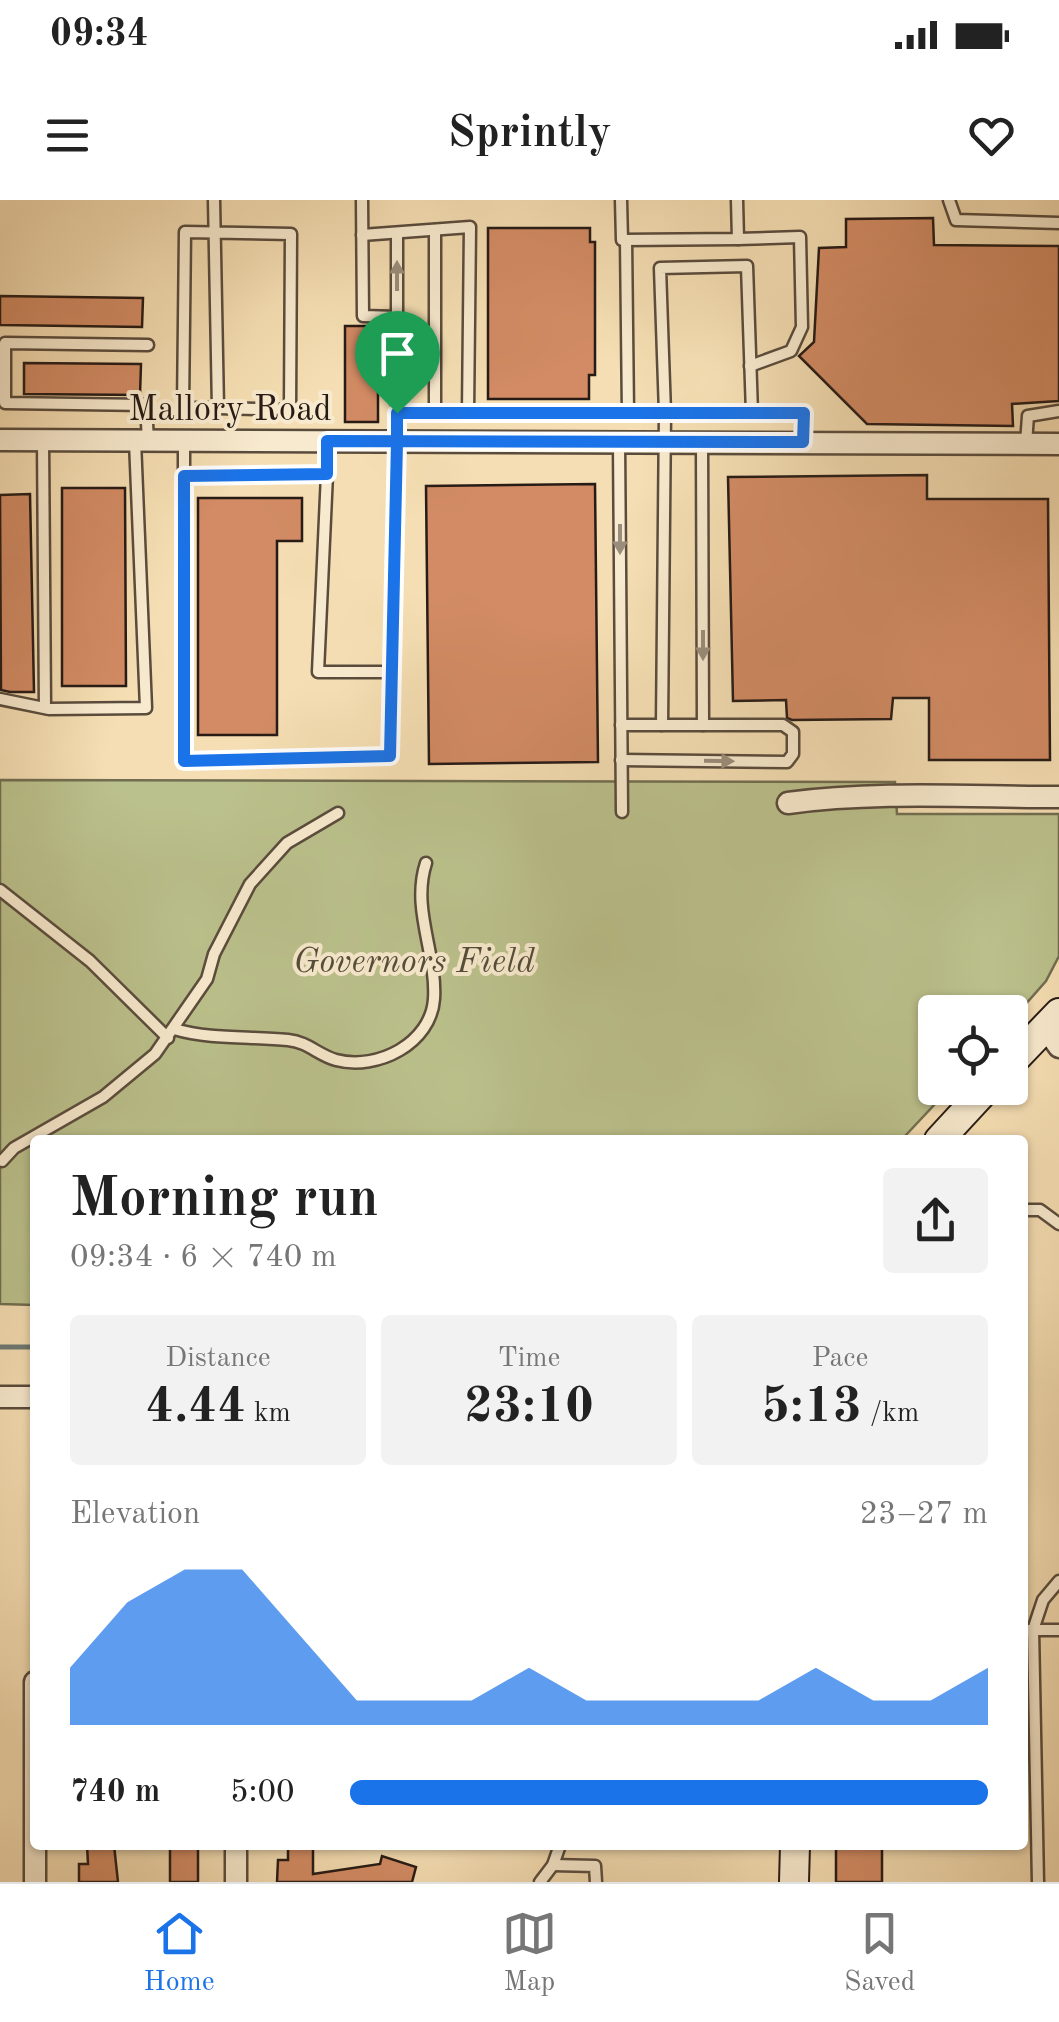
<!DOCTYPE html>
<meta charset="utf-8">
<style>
:root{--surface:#fff;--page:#f2f2f2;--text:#222;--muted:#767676;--line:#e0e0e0;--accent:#1a73e8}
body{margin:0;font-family:"Old Standard TT",serif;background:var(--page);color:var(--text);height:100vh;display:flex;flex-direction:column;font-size:38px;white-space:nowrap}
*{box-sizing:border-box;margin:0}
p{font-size:32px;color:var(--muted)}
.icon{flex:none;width:55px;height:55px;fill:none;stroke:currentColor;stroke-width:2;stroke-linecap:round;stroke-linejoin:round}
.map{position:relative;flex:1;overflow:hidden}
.side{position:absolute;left:30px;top:935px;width:998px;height:715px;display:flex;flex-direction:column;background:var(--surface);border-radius:10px;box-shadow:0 2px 8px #0004}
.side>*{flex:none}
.controls{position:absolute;left:918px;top:795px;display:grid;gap:20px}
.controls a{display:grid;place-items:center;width:110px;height:110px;border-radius:10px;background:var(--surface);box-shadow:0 2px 8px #0004;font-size:50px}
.pin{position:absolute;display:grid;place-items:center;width:85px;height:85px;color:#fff;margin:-102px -42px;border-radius:50% 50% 50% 0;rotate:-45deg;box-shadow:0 0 10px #0007}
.pin .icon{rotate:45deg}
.round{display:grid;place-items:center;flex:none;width:105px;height:105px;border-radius:10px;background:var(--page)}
.overview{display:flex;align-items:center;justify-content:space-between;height:170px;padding:0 40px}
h1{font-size:55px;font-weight:800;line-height:75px}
.stats{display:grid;grid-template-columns:repeat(3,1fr);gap:15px;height:170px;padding:10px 40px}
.stats div{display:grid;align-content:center;border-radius:10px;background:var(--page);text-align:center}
.stats b{font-size:50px;font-weight:800}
.stats small{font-size:28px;font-weight:400}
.stats p{font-size:28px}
.chart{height:280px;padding:20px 40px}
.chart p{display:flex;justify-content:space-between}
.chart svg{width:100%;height:180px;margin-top:10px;fill:var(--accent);opacity:.7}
ul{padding:0 40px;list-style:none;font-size:32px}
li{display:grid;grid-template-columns:160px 120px 1fr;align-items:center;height:75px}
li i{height:25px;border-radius:12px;background:var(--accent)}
.status{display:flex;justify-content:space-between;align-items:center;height:70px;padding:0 50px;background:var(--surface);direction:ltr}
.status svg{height:28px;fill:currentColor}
header{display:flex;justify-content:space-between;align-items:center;height:130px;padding:0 40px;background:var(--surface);font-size:45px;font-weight:800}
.menu{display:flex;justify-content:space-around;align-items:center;height:140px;border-top:2px solid var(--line);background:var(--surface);font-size:28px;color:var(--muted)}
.menu a{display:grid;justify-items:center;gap:5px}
.menu .current{color:var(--accent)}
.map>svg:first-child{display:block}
.green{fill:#bbc18c;stroke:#716e51;stroke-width:2.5}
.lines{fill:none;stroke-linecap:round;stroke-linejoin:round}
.stream{stroke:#6e7b75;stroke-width:5}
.building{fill:#d28b64;stroke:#271b16;stroke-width:2.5}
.lane-casing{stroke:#5a4c3d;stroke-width:15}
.street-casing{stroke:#5a4c3d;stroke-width:25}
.secondary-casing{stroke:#271b16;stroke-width:32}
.lane{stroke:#f8eace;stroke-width:10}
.street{stroke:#f8eace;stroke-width:20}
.secondary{stroke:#f8eace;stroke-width:28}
.oneway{fill:#9a8d7b}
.route-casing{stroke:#fff;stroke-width:20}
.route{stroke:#1a73e8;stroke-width:12}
.labels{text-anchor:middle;stroke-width:8;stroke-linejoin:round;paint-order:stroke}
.street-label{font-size:35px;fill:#271b16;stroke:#f8eace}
.park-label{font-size:35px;font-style:italic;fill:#534d39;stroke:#f8eace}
</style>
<div class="status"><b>09:34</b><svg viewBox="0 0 49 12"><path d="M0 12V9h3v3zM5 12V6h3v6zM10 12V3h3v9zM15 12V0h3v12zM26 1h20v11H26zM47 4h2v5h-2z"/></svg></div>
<header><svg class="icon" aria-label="menu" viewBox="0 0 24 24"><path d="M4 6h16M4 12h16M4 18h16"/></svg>Sprintly<svg class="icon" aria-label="heart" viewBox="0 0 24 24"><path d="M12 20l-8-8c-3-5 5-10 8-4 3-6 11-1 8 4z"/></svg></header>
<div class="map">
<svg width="1059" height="1682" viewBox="0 0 1059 1682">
<rect width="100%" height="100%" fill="#f5deb3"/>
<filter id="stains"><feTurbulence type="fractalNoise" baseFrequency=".002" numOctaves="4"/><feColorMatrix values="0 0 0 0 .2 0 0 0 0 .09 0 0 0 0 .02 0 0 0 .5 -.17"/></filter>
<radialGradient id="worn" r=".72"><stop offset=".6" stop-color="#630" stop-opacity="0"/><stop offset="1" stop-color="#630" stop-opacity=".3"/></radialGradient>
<polygon class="green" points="0,580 895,582 897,614 1059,614 1059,756 1046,781 1010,822 1010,812 935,812 935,888 950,888 905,936 892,940 35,940 35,1105 0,1104"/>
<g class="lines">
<polyline class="stream" points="0,1147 35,1147"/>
</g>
<g class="building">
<polygon points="933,18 934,45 1059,46 1059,201 1012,204 1013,226 867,224 799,156 814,142 819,48 846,47 846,19"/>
<polygon points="488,28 590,28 590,42 595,42 595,175 589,175 589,199 488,199"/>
<polygon points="0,96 143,98 142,127 0,125"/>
<rect x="345" y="126" width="33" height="96"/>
<polygon points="24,163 141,164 140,195 24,194"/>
<polygon points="927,275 927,299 1048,299 1050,560 929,560 929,498 893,498 891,519 792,520 787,518 786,500 733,501 728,277"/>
<polygon points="595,284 598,562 429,564 426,286"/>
<polygon points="62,288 125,288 126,486 62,486"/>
<polygon points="30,294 34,492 10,492 1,490 0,295"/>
<polygon points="198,298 302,298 302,341 277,341 277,535 198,535"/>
<polygon points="87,1645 114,1645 118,1682 79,1682 79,1664 88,1664"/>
<rect x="170" y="1645" width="28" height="37"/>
<rect x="836" y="1645" width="46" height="37"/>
<polygon points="288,1646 313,1647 313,1674 380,1664 382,1656 416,1667 412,1682 277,1682 278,1660 288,1660"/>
</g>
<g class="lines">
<defs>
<g id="lane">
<polyline points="214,0 218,208 290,210 291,34 185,32 183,208 218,208"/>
<polyline points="362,0 363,116 397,117"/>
<polyline points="621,0 622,40 738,39 737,0"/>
<polyline points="949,0 956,20 1059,23"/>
<polyline points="435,30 435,213"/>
<polyline points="362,35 470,27 468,213"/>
<polyline points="738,39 800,37 802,127 791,151 750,166"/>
<polyline points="626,40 628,213"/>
<polyline points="148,145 5,143 5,203 146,205 148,241"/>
<polyline points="397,213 665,213 662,525"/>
<polyline points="752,213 747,66 660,68 665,213 804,213 803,243"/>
<polyline points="43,240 45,508"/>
<polyline points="184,241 184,561 390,556 397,241 397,34"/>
<polyline points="619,243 622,612"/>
<polyline points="702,243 703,525"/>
<polyline points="1026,243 1028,216 1059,211"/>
<polyline points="327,274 327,241"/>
<polyline points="184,277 327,274 318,472 392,472"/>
<polyline points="0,499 49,509 146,508 135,241"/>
<polyline points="621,525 783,525 793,532 793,554 787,562 621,560"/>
<polyline points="0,690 90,761 168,838"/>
<path d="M174,829C212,840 249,836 288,840C308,842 318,855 336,860C378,871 431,843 434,799C437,753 411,709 426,663"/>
<polyline points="2,961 14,948 103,897 155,854 207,779 214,754 250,684 287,643 338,613"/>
<polyline points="1022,1010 1040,1010 1059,1024"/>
<polyline points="1022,1430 1033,1430 1043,1400 1059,1381"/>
<polyline points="553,1665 595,1666 596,1682"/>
<polyline points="540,1682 553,1665 560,1645"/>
<polyline points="1038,1682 1033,1430 1059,1430"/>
</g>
<g id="street">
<polyline points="0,240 1059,244"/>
<path d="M788,603C877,591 969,597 1059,597"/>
<polyline points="1046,829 1059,847"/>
<polyline points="0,1197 35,1197"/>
<polyline points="236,1645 236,1682"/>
<polyline points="35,1682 35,1482"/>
</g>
<g id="secondary">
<polyline points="1010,864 1059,813"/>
<polyline points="939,940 987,888"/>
<polyline points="794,1682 795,1645"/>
</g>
</defs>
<use href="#lane" class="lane-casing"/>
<use href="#street" class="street-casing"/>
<use href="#secondary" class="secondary-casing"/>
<use href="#lane" class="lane"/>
<use href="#street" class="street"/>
<use href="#secondary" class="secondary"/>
</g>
<defs><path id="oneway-solid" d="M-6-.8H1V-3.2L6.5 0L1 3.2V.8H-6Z" transform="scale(2.5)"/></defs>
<g class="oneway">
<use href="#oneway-solid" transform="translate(397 76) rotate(-90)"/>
<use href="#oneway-solid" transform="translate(620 339) rotate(90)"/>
<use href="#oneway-solid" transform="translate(703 445) rotate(90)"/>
<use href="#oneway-solid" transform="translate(719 561) rotate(1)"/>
</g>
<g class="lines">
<defs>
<polyline id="route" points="397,213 397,242 390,556 184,561 184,276 327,274 327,241 803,242 804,213 397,213"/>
</defs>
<use href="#route" class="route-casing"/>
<use href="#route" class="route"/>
</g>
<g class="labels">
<g class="street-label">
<text x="230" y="220">Mallory Road</text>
</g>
<g class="park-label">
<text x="414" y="772">Governors Field</text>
</g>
</g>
<rect width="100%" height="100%" filter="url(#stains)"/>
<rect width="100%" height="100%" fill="url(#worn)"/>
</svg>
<div class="controls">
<a><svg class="icon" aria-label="locate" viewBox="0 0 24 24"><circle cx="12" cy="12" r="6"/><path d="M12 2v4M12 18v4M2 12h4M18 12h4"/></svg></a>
</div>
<div class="pin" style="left:397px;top:213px;background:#1e9e55"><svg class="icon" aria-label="arrive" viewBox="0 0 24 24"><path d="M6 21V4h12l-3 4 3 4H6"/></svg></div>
<section class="side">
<div class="overview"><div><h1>Morning run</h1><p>09:34 · 6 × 740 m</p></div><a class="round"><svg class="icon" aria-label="share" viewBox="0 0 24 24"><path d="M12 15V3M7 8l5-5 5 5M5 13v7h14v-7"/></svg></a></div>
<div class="stats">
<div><p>Distance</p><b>4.44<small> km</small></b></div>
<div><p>Time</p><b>23:10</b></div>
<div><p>Pace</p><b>5:13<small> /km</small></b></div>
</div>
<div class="chart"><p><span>Elevation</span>23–27 m</p>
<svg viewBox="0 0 160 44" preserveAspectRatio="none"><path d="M0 44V30L10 14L20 6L30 6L40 22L50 38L60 38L70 38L80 30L90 38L100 38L110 38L120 38L130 30L140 38L150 38L160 30V44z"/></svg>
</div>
<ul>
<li><b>740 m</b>5:00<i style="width:100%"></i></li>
</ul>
</section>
</div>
<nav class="menu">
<a class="current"><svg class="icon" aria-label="home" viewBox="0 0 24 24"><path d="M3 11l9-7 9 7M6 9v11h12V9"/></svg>Home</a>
<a><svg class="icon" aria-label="map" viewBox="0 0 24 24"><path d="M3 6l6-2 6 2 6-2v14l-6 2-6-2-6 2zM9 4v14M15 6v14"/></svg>Map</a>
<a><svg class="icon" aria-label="saved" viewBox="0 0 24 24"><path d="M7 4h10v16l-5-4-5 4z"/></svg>Saved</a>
</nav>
